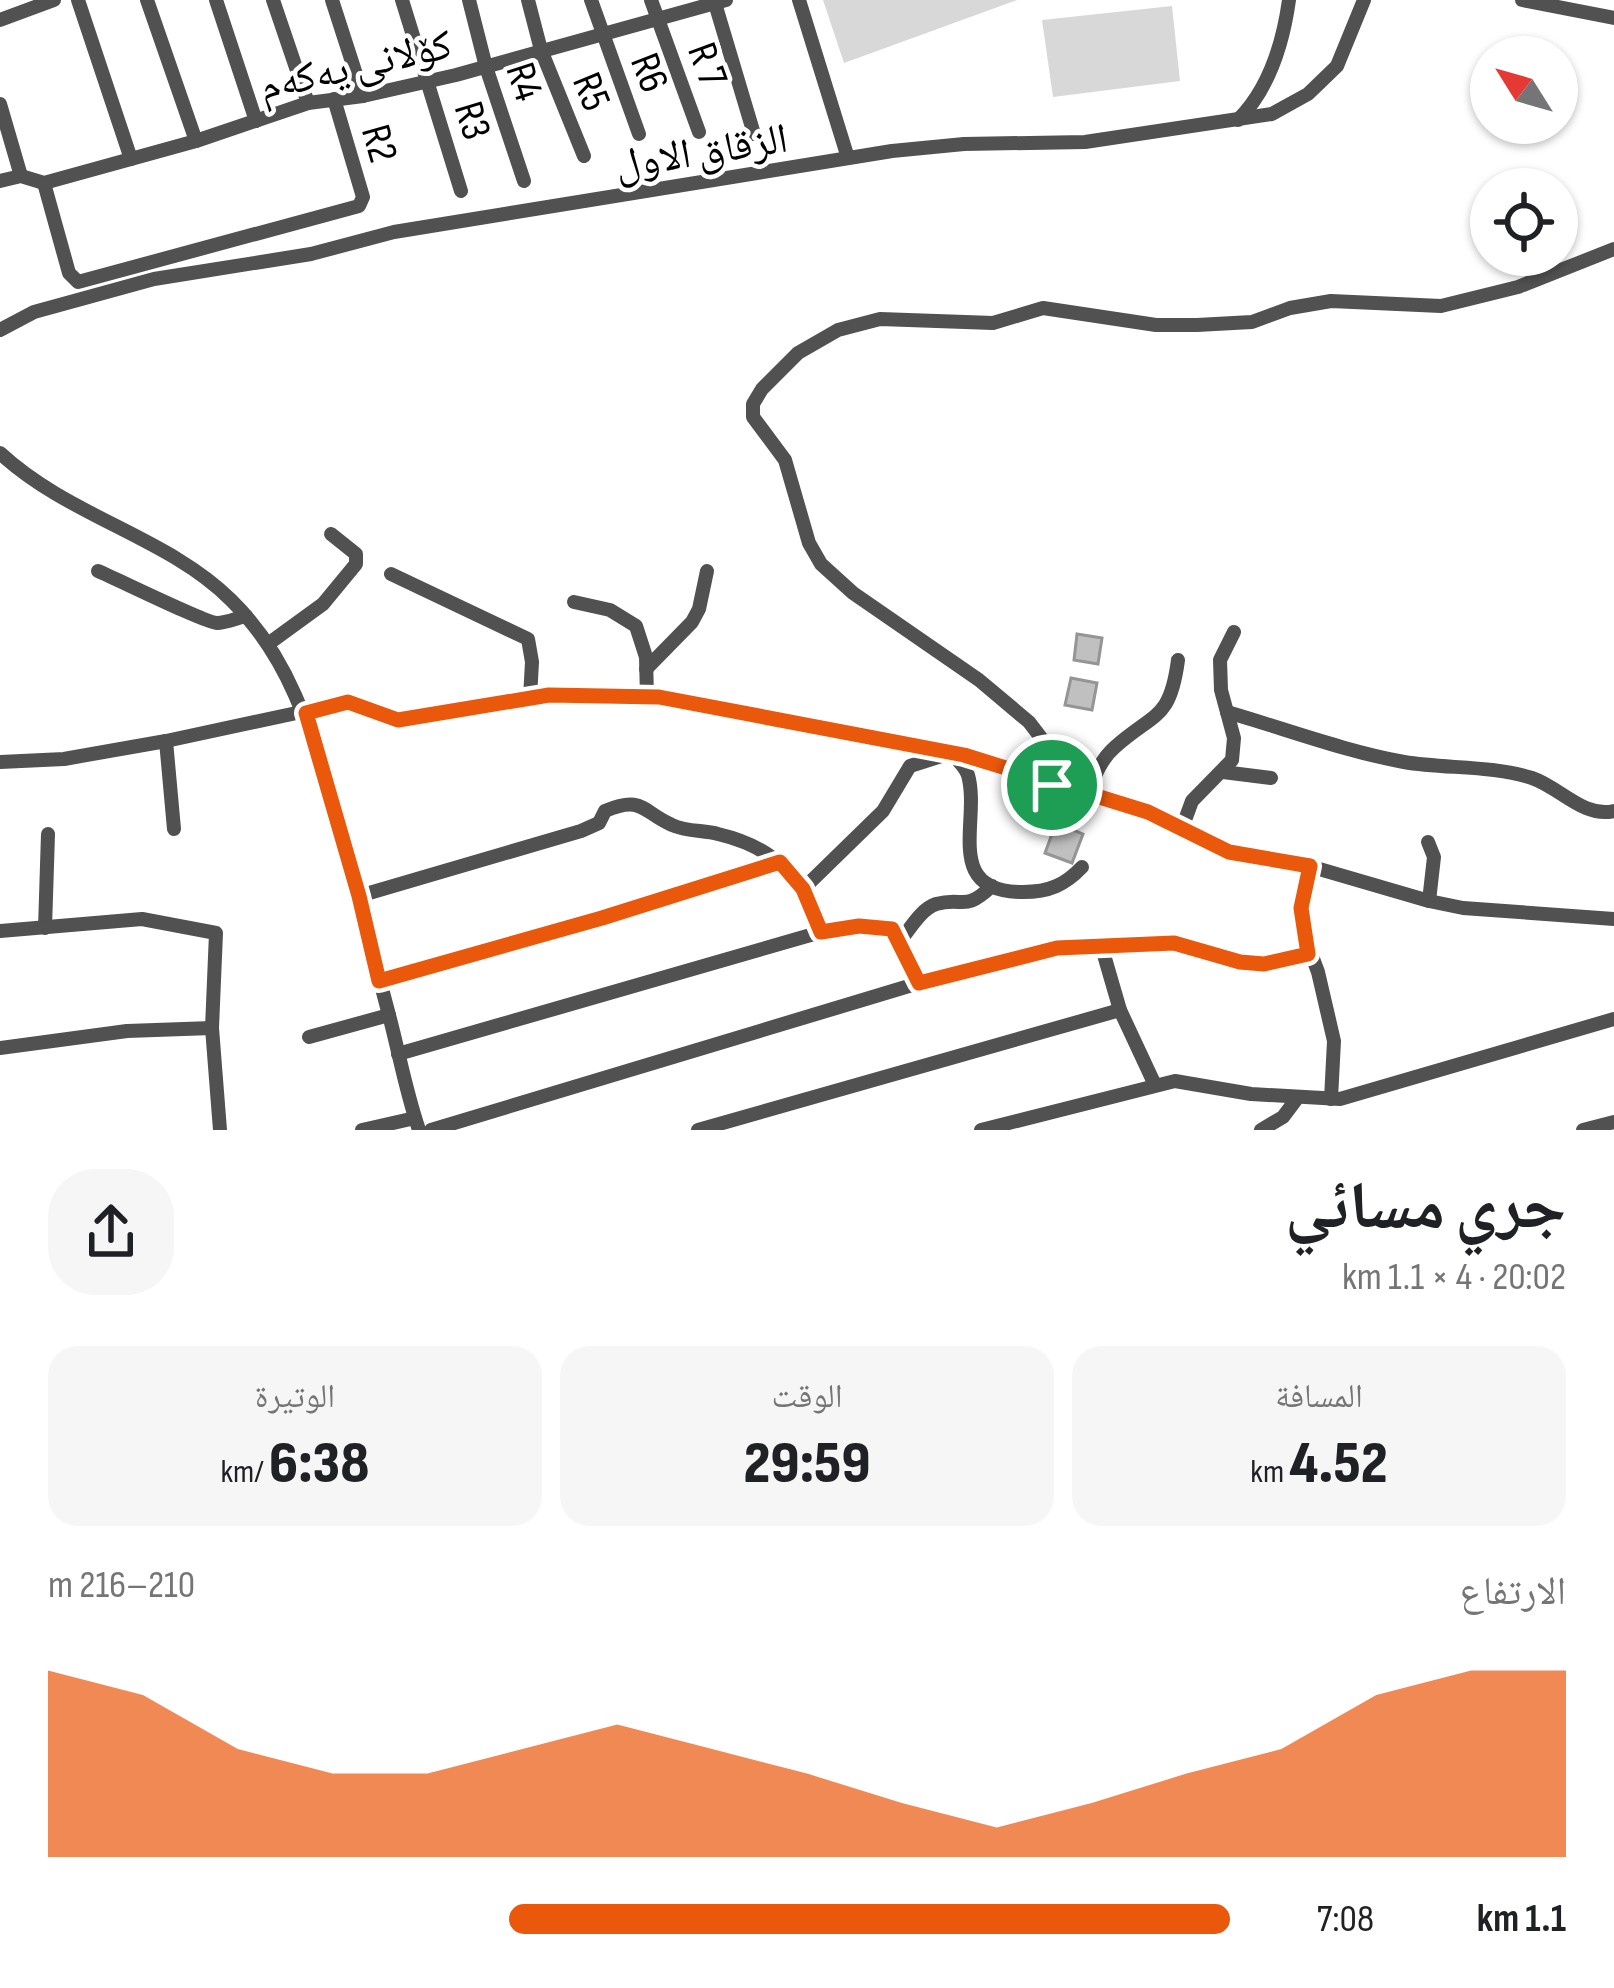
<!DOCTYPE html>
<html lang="ar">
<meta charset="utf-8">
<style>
:root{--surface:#fff;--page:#f6f6f6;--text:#202124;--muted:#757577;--accent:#ea580c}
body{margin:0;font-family:"Sofia Sans Condensed","Noto Naskh Arabic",sans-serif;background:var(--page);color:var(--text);direction:rtl;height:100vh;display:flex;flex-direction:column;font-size:45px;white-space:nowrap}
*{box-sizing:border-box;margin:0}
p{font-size:39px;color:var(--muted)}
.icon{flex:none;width:66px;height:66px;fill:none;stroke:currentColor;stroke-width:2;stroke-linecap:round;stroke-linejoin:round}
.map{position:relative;height:1130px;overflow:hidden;direction:ltr}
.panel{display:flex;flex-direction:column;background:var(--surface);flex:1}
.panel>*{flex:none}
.needle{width:78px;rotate:307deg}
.buttons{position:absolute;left:1470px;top:36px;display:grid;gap:24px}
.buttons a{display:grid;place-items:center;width:108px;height:108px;border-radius:50%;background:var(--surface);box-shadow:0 3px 9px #0004;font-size:60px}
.pin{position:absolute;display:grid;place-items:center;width:102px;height:102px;color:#fff;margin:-51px;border:6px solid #fff;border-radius:50%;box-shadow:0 3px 12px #0007}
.round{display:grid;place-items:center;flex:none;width:126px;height:126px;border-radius:48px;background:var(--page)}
.overview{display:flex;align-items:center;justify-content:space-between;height:204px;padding:0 48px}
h1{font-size:66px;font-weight:800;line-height:90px}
.stats{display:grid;grid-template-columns:repeat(3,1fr);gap:18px;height:204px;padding:12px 48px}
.stats div{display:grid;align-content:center;border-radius:30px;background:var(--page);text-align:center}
.stats b{font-size:60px;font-weight:800}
.stats small{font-size:33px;font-weight:400}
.stats p{font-size:33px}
.chart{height:336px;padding:24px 48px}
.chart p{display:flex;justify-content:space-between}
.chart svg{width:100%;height:216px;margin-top:12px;fill:var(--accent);opacity:.7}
ul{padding:0 48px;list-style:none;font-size:39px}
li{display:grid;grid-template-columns:192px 144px 1fr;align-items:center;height:90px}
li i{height:30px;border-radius:15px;background:var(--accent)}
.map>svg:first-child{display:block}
.green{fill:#d8d8d8}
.building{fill:#c0c0c0;stroke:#959595;stroke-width:3}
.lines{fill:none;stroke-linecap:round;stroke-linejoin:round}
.minor{stroke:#515151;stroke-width:14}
.route-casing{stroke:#fff;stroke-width:24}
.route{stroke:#ea580c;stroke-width:15}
.labels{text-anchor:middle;stroke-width:9;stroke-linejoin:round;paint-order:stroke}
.street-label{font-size:42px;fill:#000;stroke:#fff}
</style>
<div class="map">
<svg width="1614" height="1130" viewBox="0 0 1614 1130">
<rect width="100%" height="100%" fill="#fff"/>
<g class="green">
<polygon points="823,0 1017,0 844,63"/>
<polygon points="1172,6 1180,81 1053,97 1042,20"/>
</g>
<g class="building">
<polygon points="1077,634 1102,638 1098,664 1074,660"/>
<polygon points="1071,678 1097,683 1092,710 1065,705"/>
<polygon points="1056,823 1083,834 1072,863 1045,853"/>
</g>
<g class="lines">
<g class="minor">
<polyline points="78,0 131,159"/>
<polyline points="147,0 196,141"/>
<polyline points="216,0 256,121"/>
<polyline points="273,0 308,103"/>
<polyline points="332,0 363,96"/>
<polyline points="402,0 461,191"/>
<polyline points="469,0 486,67 524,181"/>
<polyline points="528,0 541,50 584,156"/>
<polyline points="591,0 639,134"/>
<polyline points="651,0 699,132"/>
<polyline points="714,0 754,134"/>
<polyline points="799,0 848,158"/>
<polyline points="1522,0 1614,18"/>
<polyline points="0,20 54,0"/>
<polyline points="0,104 21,176"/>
<path d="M1238,120C1269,89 1283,43 1289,0"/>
<polyline points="0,181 21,176 44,183 196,141 308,103 363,96 456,75 726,0"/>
<polyline points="44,183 69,273 78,282 359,206 363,197 334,99"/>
<polyline points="0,330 34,312 154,279 311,254 394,232 892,151 964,144 1085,142 1272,114 1308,94 1337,66 1364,0"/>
<path d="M0,453C69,517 168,537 231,600C291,659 311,732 334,811C354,879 371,947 389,1015C399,1053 406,1092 419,1130"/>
<path d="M98,571C117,579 206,623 217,623C226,623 237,618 246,616"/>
<polyline points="391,574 528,639 532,662 530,698"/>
<polyline points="574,602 610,610 636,626 646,657 647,697"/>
<polyline points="268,644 323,604 356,564 356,554 331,534"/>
<polyline points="646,669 692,622 699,609 707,571"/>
<path d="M1227,712C1286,729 1344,751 1404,762C1445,769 1492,765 1532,778C1561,788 1583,818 1614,811"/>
<polyline points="166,741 174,829"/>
<polyline points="0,762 64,759 166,741 348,702 398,720 549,695 659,697 964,756 1148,812 1229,852 1309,866 1429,901 1463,908 1614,919"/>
<polyline points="1223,772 1271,778"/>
<polyline points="1052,785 1042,739 1029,722 979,680 853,593 821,564 809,543 785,460 753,417 753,404 762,389 798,353 838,330 880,319 993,323 1043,308 1156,325 1197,325 1252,322 1290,308 1331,301 1441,306 1518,287 1614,249"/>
<path d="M1087,796C1094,778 1100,760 1115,747C1154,712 1170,721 1178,660"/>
<polyline points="1181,831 1192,801 1232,760 1234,738 1221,690 1220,660 1234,632"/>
<polyline points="1428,842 1434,857 1429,901"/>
<polyline points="1309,866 1301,907 1303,932 1318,972 1334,1041 1331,1099"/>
<path d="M803,889L883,811L910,766L951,753C957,760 965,766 968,775C981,821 942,892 1023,892C1049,892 1065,885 1082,867"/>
<path d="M359,896L581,831L599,823L605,811C643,795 642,812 672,825C687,832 704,830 718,834C778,848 800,878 821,932"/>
<polyline points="45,928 48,834"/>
<polyline points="0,931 142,919 216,933 212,1028 220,1130"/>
<path d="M900,941C910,929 921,909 936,904C965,896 963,913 992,886"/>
<polyline points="1102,948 1120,1010 1155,1085"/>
<polyline points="378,981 602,918 780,862"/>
<polyline points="309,1037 389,1015"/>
<polyline points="0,1048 127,1031 212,1028"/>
<polyline points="398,1054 821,932 859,926 893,929 919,983"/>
<polyline points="362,1130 415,1118"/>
<polyline points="431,1130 919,983 1057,948 1174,943 1240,962 1265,964 1308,954"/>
<polyline points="698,1130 1120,1010"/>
<polyline points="981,1130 1175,1081 1251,1094 1340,1099 1614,1019"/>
<polyline points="1261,1130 1283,1117 1298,1097"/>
<polyline points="1583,1130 1614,1122"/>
</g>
</g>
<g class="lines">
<defs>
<polygon id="route" points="549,695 659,697 964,755 1148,812 1229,852 1310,866 1301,908 1308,954 1264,964 1240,962 1174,943 1057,948 919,983 892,929 859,926 821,932 803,889 780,862 602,918 379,981 359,896 306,713 348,702 398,720"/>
</defs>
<use href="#route" class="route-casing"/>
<use href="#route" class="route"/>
</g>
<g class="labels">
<g class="street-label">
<text transform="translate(355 64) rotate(-13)" y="15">کۆلانی یەکەم</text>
<text transform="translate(709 64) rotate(70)" y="15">R 7</text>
<text transform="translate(651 72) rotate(69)" y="15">R6</text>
<text transform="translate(526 81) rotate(72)" y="15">R4</text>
<text transform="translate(593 91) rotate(68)" y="15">R5</text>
<text transform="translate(474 120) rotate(73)" y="15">R3</text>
<text transform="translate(381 143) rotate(74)" y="15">R2</text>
<text transform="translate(701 150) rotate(-9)" y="15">الزقاق الاول</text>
</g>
</g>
</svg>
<div class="buttons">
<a><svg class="needle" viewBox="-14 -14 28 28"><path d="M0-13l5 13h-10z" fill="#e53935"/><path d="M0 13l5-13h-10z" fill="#757577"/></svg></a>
<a><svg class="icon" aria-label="locate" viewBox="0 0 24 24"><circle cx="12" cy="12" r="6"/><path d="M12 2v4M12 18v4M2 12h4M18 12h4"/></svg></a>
</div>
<div class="pin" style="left:1052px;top:785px;background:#1e9e55"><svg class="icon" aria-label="arrive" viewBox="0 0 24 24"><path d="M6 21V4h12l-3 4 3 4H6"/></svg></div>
</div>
<section class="panel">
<div class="overview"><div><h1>جري مسائي</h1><p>20:02 · 4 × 1.1 km</p></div><a class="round"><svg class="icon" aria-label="share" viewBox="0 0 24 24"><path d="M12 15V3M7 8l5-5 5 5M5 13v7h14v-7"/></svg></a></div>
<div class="stats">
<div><p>المسافة</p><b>4.52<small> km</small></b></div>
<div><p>الوقت</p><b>29:59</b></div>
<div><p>الوتيرة</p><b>6:38<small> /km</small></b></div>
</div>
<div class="chart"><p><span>الارتفاع</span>210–216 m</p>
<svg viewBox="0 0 160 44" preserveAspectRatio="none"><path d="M0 44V6L10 11L20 22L30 27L40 27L50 22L60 17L70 22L80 27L90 33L100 38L110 33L120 27L130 22L140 11L150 6L160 6V44z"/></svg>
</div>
<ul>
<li><b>1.1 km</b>7:08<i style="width:61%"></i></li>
</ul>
</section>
